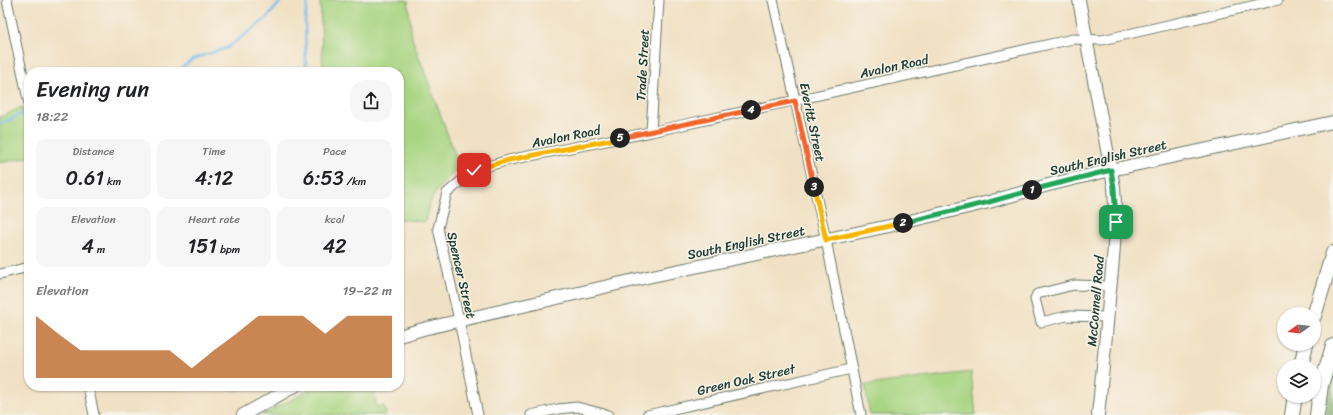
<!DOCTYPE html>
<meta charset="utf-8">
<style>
:root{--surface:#fff;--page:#f6f6f6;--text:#202124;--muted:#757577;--accent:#b45309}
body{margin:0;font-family:Sriracha,sans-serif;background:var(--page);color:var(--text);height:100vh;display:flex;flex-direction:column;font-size:15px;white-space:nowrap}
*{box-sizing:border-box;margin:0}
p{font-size:13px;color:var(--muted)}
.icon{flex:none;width:22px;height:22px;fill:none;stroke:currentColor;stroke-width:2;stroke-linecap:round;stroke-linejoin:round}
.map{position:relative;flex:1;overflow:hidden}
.panel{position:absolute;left:24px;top:67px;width:380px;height:324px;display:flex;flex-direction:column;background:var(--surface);border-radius:16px;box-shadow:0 1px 3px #0004}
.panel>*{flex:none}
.needle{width:26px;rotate:255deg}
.fabs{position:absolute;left:1277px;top:307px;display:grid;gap:8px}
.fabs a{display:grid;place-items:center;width:44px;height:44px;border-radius:50%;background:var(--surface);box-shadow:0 1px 3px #0004;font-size:20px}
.pin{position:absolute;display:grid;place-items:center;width:34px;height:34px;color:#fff;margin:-17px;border-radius:8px;box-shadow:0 2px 6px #0006}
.km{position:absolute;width:20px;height:20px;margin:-10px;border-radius:50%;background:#222;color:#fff;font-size:11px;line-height:20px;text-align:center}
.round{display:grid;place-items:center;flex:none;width:42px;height:42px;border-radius:16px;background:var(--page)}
.headline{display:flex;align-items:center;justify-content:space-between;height:68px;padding:0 12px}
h1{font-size:22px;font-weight:600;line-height:30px}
.figures{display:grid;grid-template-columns:repeat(3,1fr);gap:6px;height:68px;padding:4px 12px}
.figures div{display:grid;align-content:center;border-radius:10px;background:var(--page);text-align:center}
.figures b{font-size:20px;font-weight:600}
.figures small{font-size:11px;font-weight:400}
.figures p{font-size:11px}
.chart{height:112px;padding:8px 12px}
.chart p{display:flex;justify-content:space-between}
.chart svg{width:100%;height:72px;margin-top:4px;fill:var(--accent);opacity:.7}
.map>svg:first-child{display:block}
.green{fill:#a8d582;stroke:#64895b}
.forest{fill:#86b670;stroke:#527a52}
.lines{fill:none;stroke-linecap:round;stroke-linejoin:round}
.stream{stroke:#77bbed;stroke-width:2.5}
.street-casing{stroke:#687666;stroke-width:11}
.secondary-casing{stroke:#687666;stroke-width:14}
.primary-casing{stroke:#687666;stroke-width:16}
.street{stroke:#fff;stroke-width:9}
.secondary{stroke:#fff;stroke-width:12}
.primary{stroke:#fff;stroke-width:14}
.split-1-casing{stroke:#fff;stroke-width:8}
.split-2-casing{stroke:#fff;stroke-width:8}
.split-3-casing{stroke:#fff;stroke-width:8}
.split-4-casing{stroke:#fff;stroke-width:8}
.split-5-casing{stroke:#fff;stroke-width:8}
.split-6-casing{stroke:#fff;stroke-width:8}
.split-1{stroke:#22a559;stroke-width:5}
.split-2{stroke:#22a559;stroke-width:5}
.split-3{stroke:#f5b400;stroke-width:5}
.split-4{stroke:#f0652b;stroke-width:5}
.split-5{stroke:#f0652b;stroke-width:5}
.split-6{stroke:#f5b400;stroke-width:5}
.labels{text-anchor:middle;stroke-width:3;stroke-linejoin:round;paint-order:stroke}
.street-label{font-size:13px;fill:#1f3d34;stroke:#f7f3e8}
</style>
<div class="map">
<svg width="1333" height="415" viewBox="0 0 1333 415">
<rect width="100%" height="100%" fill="#f7f3e8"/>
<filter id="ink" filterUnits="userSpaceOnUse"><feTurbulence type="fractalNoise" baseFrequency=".025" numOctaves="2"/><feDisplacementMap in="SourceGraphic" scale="8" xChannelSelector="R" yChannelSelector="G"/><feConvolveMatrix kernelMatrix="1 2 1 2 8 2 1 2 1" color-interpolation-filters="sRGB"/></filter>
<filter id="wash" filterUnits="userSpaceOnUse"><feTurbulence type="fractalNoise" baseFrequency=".012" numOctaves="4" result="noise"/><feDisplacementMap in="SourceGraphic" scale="16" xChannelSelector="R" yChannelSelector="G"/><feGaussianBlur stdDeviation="0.9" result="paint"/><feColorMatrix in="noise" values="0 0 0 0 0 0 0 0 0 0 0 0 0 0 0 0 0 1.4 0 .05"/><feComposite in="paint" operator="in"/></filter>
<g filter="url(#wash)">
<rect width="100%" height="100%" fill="#f1e1c4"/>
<g class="green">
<path d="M320,0H408L412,38L460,168C440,184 429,196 425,222L399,219V72H323Z"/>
<polygon points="22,107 29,139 29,157 0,163 0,117"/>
<polygon points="971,372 976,415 870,415 865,385"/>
<polygon points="317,386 372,386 377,407 384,406 386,415 262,415"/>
</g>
<polygon class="forest" points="1333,371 1333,415 1325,415 1330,381"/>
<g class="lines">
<g class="stream">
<polyline points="171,72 180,69 193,59 227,48 266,19 282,0"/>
<polyline points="306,72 305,19 308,0"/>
<polyline points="0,124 24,113"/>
<polyline points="234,386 236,390"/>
</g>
</g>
</g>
<g filter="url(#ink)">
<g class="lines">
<defs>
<g id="street">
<polyline points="7,0 29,104"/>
<polyline points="773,0 826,240 861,415"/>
<polyline points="651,132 659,0"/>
<polyline points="0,274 29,267"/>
<polyline points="1108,317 1067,316 1041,322 1035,299 1037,294 1074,285 1111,286"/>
<polyline points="88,386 94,415"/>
<polyline points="478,415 459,320 438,228 447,193 474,170 509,160 651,132 1073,39 1102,40 1278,0"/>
<polyline points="531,415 558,409 577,407 608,415"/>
<polyline points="647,415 851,369"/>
</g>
<g id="secondary">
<path d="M1079,0L1114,187C1117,225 1113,262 1109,300C1106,338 1102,377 1098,415"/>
<polyline points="399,336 423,329 652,276 889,226 989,202 1048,185 1111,170 1333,122"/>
<polyline points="243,415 295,386"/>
</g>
<g id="primary">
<polyline points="1314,316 1333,253"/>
<polyline points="1301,366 1306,344"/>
<polyline points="1292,415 1295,396"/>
<polyline points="1317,415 1321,385 1333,346"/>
</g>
</defs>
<use href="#street" class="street-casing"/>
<use href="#secondary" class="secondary-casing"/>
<use href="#primary" class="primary-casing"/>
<use href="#street" class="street"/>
<use href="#secondary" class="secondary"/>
<use href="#primary" class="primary"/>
</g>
</g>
<g class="lines" filter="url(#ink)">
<defs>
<polyline id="split-1" points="1032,190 1111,170 1114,188 1116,222"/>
<polyline id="split-2" points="903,223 989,202 1032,190"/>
<polyline id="split-3" points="814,187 826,240 903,223"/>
<polyline id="split-4" points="751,110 795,101 814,187"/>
<polyline id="split-5" points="620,138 751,110"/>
<polyline id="split-6" points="474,170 509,160 620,138"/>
</defs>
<use href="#split-1" class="split-1-casing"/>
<use href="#split-2" class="split-2-casing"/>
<use href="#split-3" class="split-3-casing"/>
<use href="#split-4" class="split-4-casing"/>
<use href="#split-5" class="split-5-casing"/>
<use href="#split-6" class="split-6-casing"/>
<use href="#split-1" class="split-1"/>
<use href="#split-2" class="split-2"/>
<use href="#split-3" class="split-3"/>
<use href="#split-4" class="split-4"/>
<use href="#split-5" class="split-5"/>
<use href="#split-6" class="split-6"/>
</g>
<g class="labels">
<g class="street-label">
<text transform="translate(642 65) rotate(-87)" y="5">Trade Street</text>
<text transform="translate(894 66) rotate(-12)" y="5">Avalon Road</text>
<text transform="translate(813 122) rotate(78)" y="5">Everitt Street</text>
<text transform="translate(566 136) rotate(-11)" y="5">Avalon Road</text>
<text transform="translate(1108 157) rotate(-13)" y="5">South English Street</text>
<text transform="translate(746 242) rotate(-12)" y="5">South English Street</text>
<text transform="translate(462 275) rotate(77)" y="5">Spencer Street</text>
<text transform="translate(1095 301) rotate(-85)" y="5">McConnell Road</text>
<text transform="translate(746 379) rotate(-13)" y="5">Green Oak Street</text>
</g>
</g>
</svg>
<div class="fabs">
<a><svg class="needle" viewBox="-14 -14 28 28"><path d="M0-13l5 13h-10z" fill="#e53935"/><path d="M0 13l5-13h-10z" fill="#757577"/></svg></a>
<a><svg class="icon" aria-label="layers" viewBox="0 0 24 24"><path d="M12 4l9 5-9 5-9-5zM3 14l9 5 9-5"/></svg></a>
</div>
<div class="pin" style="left:1116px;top:222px;background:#1e9e55"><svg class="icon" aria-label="arrive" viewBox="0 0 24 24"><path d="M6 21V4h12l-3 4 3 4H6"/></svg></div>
<div class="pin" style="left:474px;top:170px;background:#d93025"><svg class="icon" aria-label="check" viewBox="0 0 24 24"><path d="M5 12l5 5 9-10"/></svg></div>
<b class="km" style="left:1032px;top:190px">1</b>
<b class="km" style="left:903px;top:223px">2</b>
<b class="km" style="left:814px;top:187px">3</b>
<b class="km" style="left:751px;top:110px">4</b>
<b class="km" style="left:620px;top:138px">5</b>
<section class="panel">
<div class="headline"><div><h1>Evening run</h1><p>18:22</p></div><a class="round"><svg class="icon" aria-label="share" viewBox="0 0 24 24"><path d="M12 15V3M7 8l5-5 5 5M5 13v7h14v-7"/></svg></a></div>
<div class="figures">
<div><p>Distance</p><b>0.61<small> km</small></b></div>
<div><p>Time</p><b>4:12</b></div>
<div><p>Pace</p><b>6:53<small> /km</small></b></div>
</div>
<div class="figures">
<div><p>Elevation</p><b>4<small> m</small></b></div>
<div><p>Heart rate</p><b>151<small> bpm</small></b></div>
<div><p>kcal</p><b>42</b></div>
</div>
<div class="chart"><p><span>Elevation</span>19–22 m</p>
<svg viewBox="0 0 160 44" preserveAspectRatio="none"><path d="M0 44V6L10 17L20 27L30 27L40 27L50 27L60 27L70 38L80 27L90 17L100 6L110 6L120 6L130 17L140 6L150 6L160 6V44z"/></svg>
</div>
</section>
</div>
